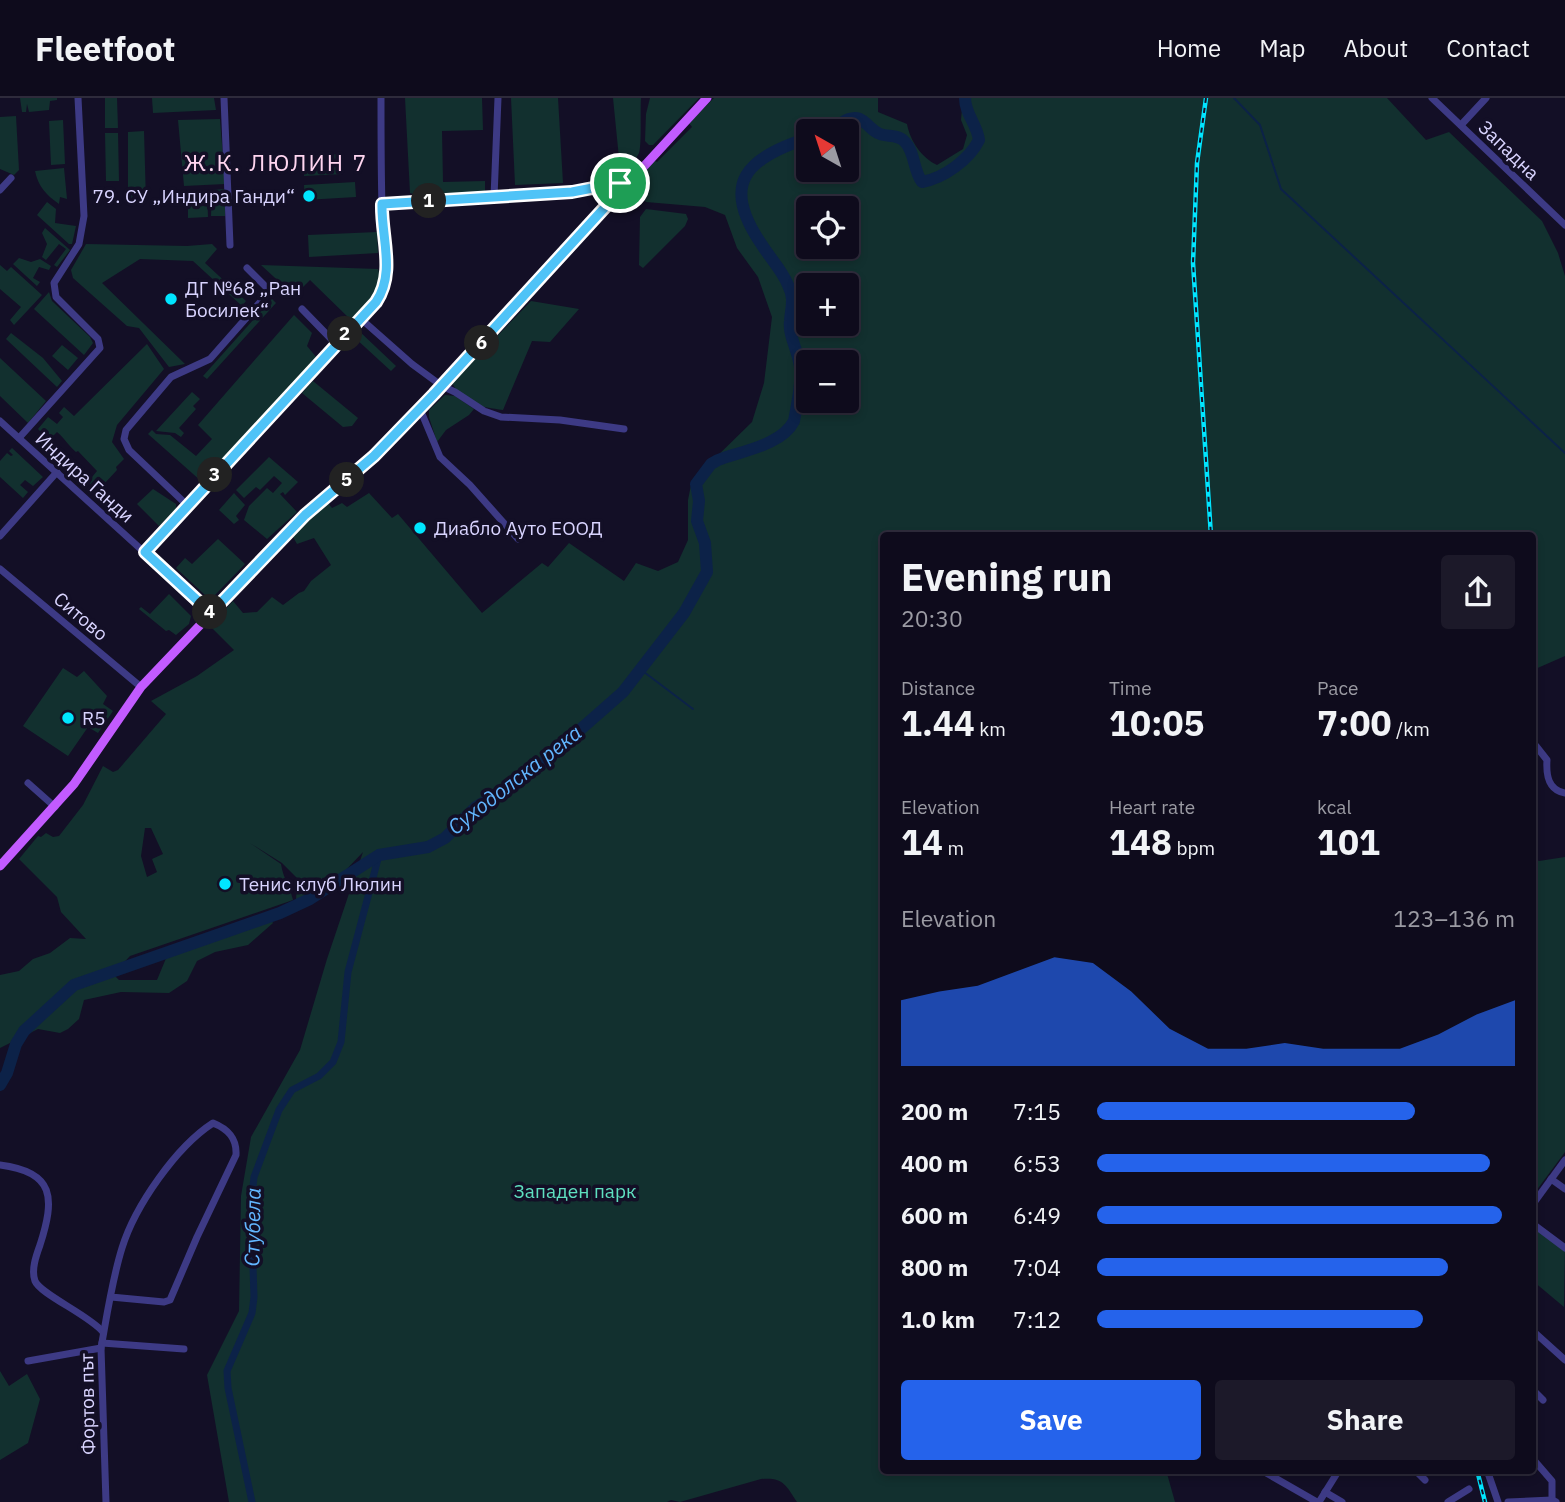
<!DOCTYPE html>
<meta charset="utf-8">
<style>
:root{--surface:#0e0b1c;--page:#1c1929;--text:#f1f3f6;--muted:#9b9ba3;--line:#2e2b3b;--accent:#2563eb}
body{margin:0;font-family:"IBM Plex Sans",sans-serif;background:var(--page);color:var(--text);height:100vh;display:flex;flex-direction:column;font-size:26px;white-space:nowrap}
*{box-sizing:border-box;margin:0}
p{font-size:23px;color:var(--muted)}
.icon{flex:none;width:38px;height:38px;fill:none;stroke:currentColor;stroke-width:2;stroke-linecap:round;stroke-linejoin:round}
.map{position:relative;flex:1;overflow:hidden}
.sheet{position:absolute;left:880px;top:434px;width:656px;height:942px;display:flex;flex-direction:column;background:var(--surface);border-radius:7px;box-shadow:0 4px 10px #0003,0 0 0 2px var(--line)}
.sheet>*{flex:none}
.needle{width:46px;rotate:321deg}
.controls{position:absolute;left:796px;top:21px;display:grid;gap:14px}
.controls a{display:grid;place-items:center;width:63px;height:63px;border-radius:7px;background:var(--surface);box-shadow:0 4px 10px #0003,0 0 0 2px var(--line);font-size:35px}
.pin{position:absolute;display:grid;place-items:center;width:60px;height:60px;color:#fff;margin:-30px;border:4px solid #fff;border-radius:50%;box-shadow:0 2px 7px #0007}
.km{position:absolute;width:35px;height:35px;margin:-18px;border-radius:50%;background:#222;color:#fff;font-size:19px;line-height:35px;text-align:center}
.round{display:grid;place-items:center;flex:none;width:74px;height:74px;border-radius:7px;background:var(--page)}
.headline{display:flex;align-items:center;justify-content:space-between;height:119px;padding:0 21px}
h1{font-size:38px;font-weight:700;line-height:52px}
.metrics{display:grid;grid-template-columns:repeat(3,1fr);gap:10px;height:119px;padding:7px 21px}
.metrics div{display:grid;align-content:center}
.metrics b{font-size:35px;font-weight:700}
.metrics small{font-size:19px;font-weight:400}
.metrics p{font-size:19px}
.chart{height:196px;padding:14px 21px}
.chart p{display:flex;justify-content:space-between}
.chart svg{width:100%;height:126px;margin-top:7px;fill:var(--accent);opacity:.7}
.primary-button{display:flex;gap:14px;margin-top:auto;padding:14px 21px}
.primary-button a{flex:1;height:80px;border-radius:7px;background:var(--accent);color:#fff;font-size:28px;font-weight:700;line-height:80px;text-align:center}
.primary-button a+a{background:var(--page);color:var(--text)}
ul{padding:0 21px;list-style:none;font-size:23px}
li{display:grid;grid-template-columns:112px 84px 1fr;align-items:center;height:52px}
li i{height:18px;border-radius:9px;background:var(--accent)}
header{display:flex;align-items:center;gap:42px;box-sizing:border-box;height:98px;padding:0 35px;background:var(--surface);border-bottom:2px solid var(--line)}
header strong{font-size:33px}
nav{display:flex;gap:38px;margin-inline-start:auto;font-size:24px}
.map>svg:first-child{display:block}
.green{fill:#12302f;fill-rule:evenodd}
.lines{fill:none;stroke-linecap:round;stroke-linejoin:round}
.stream{stroke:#0c2248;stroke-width:2}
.canal{stroke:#0c2248;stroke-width:7}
.river{stroke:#0c2248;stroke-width:12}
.minor{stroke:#3d3a85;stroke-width:7}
.major{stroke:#c25bff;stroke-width:9}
.rail-casing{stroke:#00e5ff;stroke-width:4.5}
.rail{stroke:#130f26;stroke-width:2;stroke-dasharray:5;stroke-linecap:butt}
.route-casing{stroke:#fff;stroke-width:14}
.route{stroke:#4fc3f7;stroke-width:9}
.poi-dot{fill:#00e5ff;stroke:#130f26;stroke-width:2.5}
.labels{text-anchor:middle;stroke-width:7;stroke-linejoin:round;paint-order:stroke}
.street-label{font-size:19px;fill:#d9d4ff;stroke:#130f26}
.poi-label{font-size:19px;fill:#d9d4ff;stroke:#130f26;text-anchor:start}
.park-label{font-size:19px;fill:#5fe0c0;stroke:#130f26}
.water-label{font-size:21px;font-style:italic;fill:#62b6ff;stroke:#130f26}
.quarter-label{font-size:23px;letter-spacing:2px;fill:#ffd6f0;stroke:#130f26}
</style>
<header>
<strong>Fleetfoot</strong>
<nav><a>Home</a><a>Map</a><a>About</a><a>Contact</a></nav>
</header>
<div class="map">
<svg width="1565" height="1404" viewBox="0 0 1565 1404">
<rect width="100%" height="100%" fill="#130f26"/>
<g class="green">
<polygon points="20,0 57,0 57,2 50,3 49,12 29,14 27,6 26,14 22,14"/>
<polygon points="105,0 117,0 118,30 105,30"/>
<polygon points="152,0 214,0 216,12 153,15"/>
<polygon points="405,0 482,0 483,32 442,33 443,84 485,83 485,95 417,97 410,95"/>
<polygon points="511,0 558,0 563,85 515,87"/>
<path d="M613,0H641C640,11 642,47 639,55C631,72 601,84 584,88L619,60Z"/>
<polygon points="650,0 699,0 653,47 649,47 645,43 646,16"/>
<path d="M714,0H878V14L907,26C910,43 922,60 937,67L963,51L967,37L961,22L963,0H1387L1426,42L1449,34L1542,123L1558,155L1565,178V558L1533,572V438H884V1372H1166L1175,1404H797C786,1387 783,1379 761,1381L680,1404L671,1402L667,1404H229L207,1277L239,1213L241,1098L251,1039L300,952L327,861L363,754L345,773L310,798L296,803L297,780L282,765L250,745L281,766C283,780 290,789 293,802L130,858L113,876L119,882H157L167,858L271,821L273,825L248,847L215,854L197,863L187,883L169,895L121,894L84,902L79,921L68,931L60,935L38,931L0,950V877L19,873L33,861L50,855L70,840L86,841L61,814L57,799L19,761L38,738L41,739L46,735L53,739L59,738L83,707L103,668L113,674L118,672L166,616L151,603L197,578L234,552L210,528L233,503L243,515L257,514L272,499L283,507L299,495L304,493L311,483L331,467L314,440L297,446L293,439C300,424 315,415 328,405L332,410L342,405L347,409L369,395L392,420L398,416L482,515L542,465L548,469L569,445L624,483L636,465L658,473L678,464L688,442V402L691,387L706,369L752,324L764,285L772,219L758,179L737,150L725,117L705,109L646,104L642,100L645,75L653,62L657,64L692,29L689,25ZM808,33H847V72H808ZM808,110H847V149H808ZM808,187H847V226H808ZM808,264H847V303H808ZM145,730H151L163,756L152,761L157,774L147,779L141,758Z"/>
<polygon points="16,18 19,72 14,77 0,71 0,19"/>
<polygon points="220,21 225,86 184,88 178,22"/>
<polygon points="63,22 65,66 51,67 49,23"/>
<polygon points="144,33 146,104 128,106 128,34"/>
<polygon points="105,35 118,35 119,83 106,83"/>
<polygon points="342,56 343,76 304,78 303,58"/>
<path d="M64,70L67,101L60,99L59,106C46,97 38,88 35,73Z"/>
<polygon points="355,84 356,99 305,102 304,87"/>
<polygon points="225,91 225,118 211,118 212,92"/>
<polygon points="188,93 207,93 208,119 188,120"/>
<polygon points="47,104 56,111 55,125 76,128 72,146 69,146 37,117"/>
<polygon points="646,111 686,116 688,121 685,128 643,170 639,167 640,119"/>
<polygon points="45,130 70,152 57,169 54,167 66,151 59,146 46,162 42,159 47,146 42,135"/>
<polygon points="377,134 378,155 309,159 308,137"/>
<polygon points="86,146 187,148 212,146 217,151 205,165 246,203 242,208 193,163 140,161 102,185 185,266 169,269 139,230 127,228 73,180 71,172"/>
<polygon points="19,160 31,164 40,161 51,168 49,172 39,169 33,180 40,184 37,188 13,166"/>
<polygon points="0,167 7,173 11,169 42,197 14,227 10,222 21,209 0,191"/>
<path d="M261,167L378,171C386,192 367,211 351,222L310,182L297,195L288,188L286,190Z"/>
<polygon points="49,194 52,203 90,239 93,245 84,257 34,211"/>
<polygon points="272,201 276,205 207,281 203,278"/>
<path d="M531,203L579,211L550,244L532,243L503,312C481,309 464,306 452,285Z"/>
<polygon points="294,217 312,235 307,248 317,260 201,383 148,336 152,332 156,336 170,337 196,358 212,341 198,327"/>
<polygon points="359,233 396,268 391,273 354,239"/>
<polygon points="11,235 43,260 62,283 57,289 6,241"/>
<path d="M147,246L164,271L117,327L112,344L124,361L116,369L117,372L104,386L107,389L101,396L88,384L97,373L78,353L76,354C68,347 66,342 57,334L49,342L38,331L48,319L57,326L63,319L59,315L64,309L74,318Z"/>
<polygon points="62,247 78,260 68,272 52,258"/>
<polygon points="0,260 46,303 28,325 0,298"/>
<polygon points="313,283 358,320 352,328 343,329 302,295"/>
<polygon points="192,294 200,301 193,308 196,311 179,330 184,335 181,339 175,335 156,333"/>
<polygon points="445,297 455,298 474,311 469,317 446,332 437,344 429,319 429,312"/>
<polygon points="12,350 43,379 33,388 25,382 20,387 28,394 23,400 0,379 0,363 7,355 11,358 13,357 9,353"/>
<polygon points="269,359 298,384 285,397 283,394 280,396 297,414 267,441 244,422 249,408 267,390 273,395 282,385 274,378 260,392 256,389 244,400 236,392"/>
<polygon points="153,391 176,406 176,411 159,428 137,406"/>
<polygon points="234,395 245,407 236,418 239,422 234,426 219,412"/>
<polygon points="218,441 245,466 214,498 205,497 176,470 185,460 192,466"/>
<polygon points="169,496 191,518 189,526 176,537 169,532 166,533 139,511 141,509 150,516"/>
<polygon points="63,570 77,579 84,573 107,598 103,606 113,613 98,635 88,629 68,658 23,628"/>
<polygon points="1533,759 1539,763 1565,759 1565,1054 1533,1097"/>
<polygon points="1533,1126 1565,1150 1564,1209 1533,1183"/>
<polygon points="0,1273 9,1288 27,1276 40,1301 28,1345 0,1362"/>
</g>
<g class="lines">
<g class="stream">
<polyline points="1234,0 1260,27 1281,91 1565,355"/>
<polyline points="640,571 693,611"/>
</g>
<polyline class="canal" points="252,1404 228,1290 227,1273 252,1215 254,1199 251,1108 254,1079 279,1012 292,992 319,978 333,964 341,944 348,874 379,757"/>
<g class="river">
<path d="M830,33C839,27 852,14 863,23C870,28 872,33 880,36C888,39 899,36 905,44C915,54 913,72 922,84C944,80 969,62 979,42C977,26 965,16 965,0"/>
<path d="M0,987L7,975L16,946L24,933L74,887L280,815L310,801L379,757L428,749L445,740L476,709L517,685L540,667L623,594L684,515L707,474L705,445L697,423L699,403L696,386L711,366L718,362C742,353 782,347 794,323C797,306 802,287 800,270C799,254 788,238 790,223C791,209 795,201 788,187C782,172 770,160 762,147C719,85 747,60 808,40"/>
</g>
<g class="minor">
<polyline points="224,0 230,147"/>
<polyline points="1432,0 1565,127"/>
<polyline points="1461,27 1486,0"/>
<polyline points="0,92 11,80"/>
<polyline points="494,99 498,0"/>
<polyline points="382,106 572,94 629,83"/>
<polyline points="302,211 336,246"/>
<polyline points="360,220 412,266 442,288 455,294 484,313 501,319 560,322 624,331"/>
<polyline points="420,311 440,359 470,387 518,441"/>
<polyline points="0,323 211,515"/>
<polyline points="19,340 100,250 98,241 56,199 54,185 79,146 84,118 78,0"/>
<polyline points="187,407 129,352 124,341 126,332 171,279 210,261 270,193 247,170"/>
<polyline points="0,438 57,374"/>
<path d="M145,454L376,204C395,175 383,141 382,109C381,73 381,36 381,0"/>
<polyline points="0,471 141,589"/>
<path d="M1536,648L1547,662C1546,677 1548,692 1565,695"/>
<polyline points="28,685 55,709"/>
<path d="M0,1067C55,1074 55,1100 40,1147C36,1158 31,1172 35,1183C40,1196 89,1217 103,1234"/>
<polyline points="1551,1081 1565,1091"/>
<polyline points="1533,1106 1565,1062"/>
<polyline points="1533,1126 1565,1150"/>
<polyline points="1533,1233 1565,1262"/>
<polyline points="102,1245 184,1251"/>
<polyline points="28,1263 101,1250"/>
<polyline points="1533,1292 1543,1302"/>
<polyline points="1533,1361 1552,1383 1552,1402"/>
<polyline points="1261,1372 1317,1404"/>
<polyline points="1415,1372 1425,1382"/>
<polyline points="1487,1372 1498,1404"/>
<polyline points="1325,1394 1342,1404"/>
<path d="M106,1404L101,1250C107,1217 112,1182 122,1150C135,1108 176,1049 213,1025C228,1031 237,1040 236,1057L197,1139L170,1202L164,1204L111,1199"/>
<polyline points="1319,1404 1339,1372"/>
<polyline points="1448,1404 1469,1391"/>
<polyline points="1508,1404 1552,1402 1556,1404"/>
</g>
<polyline class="major" points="0,768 74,686 141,589 305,417 374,358 434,296 707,0"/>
<defs>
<g id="rail">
<polyline points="1206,0 1197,65 1193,165 1211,438"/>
<polyline points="1477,1372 1485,1404"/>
</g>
</defs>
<use href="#rail" class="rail-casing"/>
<use href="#rail" class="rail"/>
</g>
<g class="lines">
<defs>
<path id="route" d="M629,83L434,296L374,358L305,417L211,515L145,454L376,204C396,174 381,139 382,106L572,94Z"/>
</defs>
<use href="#route" class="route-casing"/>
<use href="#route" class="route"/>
</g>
<g class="poi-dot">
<circle cx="309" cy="98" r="7"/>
<circle cx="171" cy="201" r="7"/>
<circle cx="420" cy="430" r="7"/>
<circle cx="68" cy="620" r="7"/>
<circle cx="225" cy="786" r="7"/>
</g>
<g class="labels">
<g class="street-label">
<text transform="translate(1509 52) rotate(44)" y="7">Западна</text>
<text transform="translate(85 379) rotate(42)" y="7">Индира Ганди</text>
<text transform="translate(81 518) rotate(40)" y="7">Ситово</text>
<text transform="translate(87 1306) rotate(-91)" y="7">Фортов път</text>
</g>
<g class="poi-label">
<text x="295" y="105" text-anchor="end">79. СУ „Индира Ганди“</text>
<text x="185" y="197">ДГ №68 „Ран<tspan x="185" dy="22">Босилек“</tspan></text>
<text x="434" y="437">Диабло Ауто ЕООД</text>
<text x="82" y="627">R5</text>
<text x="239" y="793">Тенис клуб Люлин</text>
</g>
<g class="park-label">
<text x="575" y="1100">Западен парк</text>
</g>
<g class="water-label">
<text transform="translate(515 682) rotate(-38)" y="7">Суходолска река</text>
<text transform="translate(253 1129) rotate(-89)" y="7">Стубела</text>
</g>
<g class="quarter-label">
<text x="276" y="73">Ж.К. ЛЮЛИН 7</text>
</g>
</g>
</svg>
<div class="controls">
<a><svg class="needle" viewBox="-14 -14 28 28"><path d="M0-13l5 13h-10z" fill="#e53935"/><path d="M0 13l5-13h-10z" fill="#9b9ba3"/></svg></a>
<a><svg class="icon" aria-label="locate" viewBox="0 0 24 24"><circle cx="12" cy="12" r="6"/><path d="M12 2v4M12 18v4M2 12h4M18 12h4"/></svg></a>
<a>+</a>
<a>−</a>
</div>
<div class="pin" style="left:620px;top:85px;background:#1e9e55"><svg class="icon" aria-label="arrive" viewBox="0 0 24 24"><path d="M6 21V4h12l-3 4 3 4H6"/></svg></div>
<b class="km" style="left:429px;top:103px">1</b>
<b class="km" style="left:345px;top:236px">2</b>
<b class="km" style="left:215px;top:377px">3</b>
<b class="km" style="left:210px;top:514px">4</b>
<b class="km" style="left:347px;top:382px">5</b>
<b class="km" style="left:482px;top:245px">6</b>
<section class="sheet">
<div class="headline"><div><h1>Evening run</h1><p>20:30</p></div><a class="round"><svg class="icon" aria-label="share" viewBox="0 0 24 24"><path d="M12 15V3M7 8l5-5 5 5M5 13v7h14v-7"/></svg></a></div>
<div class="metrics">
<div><p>Distance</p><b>1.44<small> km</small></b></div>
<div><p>Time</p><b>10:05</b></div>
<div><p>Pace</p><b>7:00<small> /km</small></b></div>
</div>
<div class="metrics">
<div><p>Elevation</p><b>14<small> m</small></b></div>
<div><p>Heart rate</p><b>148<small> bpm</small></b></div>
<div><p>kcal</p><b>101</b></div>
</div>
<div class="chart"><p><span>Elevation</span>123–136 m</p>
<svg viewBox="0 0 160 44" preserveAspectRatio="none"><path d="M0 44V21L10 18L20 16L30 11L40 6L50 8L60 18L70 31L80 38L90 38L100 36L110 38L120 38L130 38L140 33L150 26L160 21V44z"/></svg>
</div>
<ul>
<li><b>200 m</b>7:15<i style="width:76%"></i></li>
<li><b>400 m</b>6:53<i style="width:94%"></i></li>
<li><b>600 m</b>6:49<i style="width:97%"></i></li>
<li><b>800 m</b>7:04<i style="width:84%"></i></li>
<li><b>1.0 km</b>7:12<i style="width:78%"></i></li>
</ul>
<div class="primary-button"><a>Save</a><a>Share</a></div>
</section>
</div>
